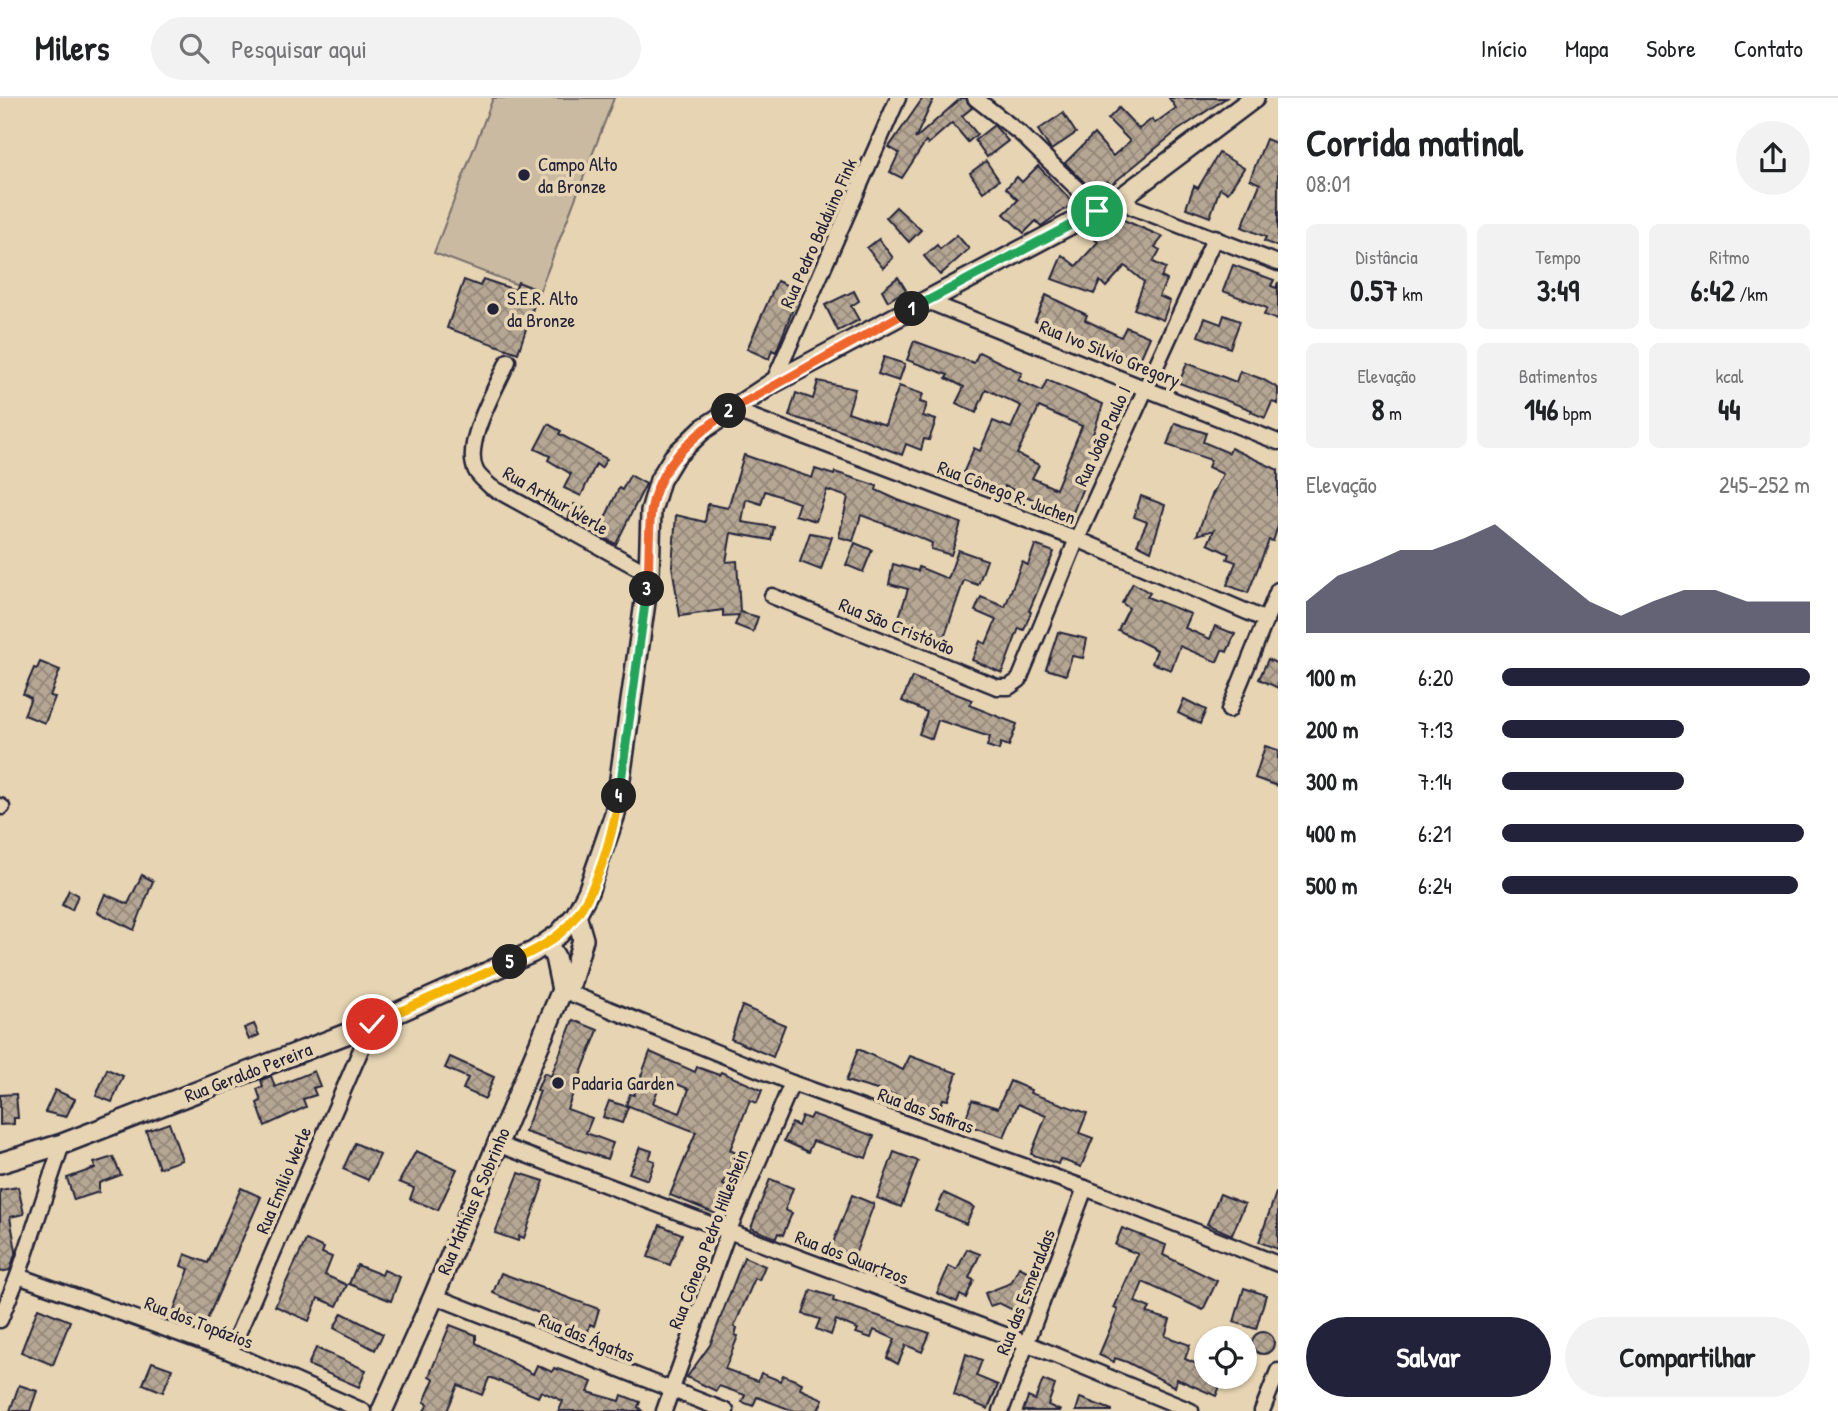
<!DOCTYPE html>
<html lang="pt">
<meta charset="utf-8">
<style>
:root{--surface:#fff;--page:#f2f2f2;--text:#202124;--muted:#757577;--line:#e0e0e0;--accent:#22223b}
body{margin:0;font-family:"Patrick Hand",sans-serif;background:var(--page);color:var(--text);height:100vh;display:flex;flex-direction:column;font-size:26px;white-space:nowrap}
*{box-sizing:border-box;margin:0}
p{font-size:23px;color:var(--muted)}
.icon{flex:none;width:38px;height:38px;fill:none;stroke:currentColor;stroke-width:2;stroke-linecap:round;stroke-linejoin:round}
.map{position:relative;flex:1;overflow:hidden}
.drawer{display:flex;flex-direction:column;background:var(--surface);width:560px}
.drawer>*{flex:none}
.tools{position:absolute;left:1194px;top:1228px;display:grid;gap:14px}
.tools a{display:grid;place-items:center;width:63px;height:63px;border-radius:50%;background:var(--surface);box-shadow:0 2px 5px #0004;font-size:35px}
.pin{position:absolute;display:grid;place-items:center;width:60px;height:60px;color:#fff;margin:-30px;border:4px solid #fff;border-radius:50%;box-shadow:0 2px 7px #0007}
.km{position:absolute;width:35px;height:35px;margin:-18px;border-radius:50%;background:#222;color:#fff;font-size:19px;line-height:35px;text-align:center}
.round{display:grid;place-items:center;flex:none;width:74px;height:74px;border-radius:37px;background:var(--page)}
.headline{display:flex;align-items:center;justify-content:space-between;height:119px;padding:0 28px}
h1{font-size:38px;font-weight:700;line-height:52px}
.metrics{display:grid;grid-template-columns:repeat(3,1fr);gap:10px;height:119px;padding:7px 28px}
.metrics div{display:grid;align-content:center;border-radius:10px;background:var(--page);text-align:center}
.metrics b{font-size:30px;font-weight:700}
.metrics small{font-size:19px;font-weight:400}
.metrics p{font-size:19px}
.chart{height:196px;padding:14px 28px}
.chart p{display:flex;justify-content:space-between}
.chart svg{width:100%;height:126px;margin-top:7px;fill:var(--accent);opacity:.7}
.button{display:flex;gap:14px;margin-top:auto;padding:14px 28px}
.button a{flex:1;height:80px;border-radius:42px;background:var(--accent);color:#fff;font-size:28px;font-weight:700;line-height:80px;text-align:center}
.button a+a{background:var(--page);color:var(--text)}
ul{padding:0 28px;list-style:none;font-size:23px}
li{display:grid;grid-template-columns:112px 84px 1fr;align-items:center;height:52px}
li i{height:18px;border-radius:9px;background:var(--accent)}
header{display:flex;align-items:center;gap:42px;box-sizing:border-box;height:98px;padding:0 35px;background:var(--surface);border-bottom:2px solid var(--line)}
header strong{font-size:33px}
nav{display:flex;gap:38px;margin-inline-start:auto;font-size:24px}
.search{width:490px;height:63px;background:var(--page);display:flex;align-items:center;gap:18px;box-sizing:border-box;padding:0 24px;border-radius:38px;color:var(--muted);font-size:26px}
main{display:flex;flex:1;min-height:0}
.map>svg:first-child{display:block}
.pitch{fill:#c9baa1;stroke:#766e6e;stroke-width:2}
.building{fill:url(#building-cross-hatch);stroke:#22223b;stroke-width:2;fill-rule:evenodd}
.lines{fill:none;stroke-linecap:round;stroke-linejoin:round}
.street-casing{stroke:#22223b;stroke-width:19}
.secondary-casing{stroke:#22223b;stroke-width:24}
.street{stroke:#e6d4b2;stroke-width:14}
.secondary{stroke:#e6d4b2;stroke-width:19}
.split-1-casing{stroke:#fff;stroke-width:14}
.split-2-casing{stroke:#fff;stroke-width:14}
.split-3-casing{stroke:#fff;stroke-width:14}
.split-4-casing{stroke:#fff;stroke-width:14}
.split-5-casing{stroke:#fff;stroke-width:14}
.split-6-casing{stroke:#fff;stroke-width:14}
.split-1{stroke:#22a559;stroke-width:9}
.split-2{stroke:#f0652b;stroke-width:9}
.split-3{stroke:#f0652b;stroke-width:9}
.split-4{stroke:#22a559;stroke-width:9}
.split-5{stroke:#f5b400;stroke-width:9}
.split-6{stroke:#f5b400;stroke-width:9}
.poi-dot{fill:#22223b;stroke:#e6d4b2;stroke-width:2.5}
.labels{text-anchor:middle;stroke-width:7;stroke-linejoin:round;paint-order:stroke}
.poi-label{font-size:19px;fill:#22223b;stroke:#e6d4b2;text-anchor:start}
.street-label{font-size:19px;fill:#22223b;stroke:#e6d4b2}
</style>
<header>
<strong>Milers</strong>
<div class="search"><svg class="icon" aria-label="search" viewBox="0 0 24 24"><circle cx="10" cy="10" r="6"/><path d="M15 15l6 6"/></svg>Pesquisar aqui</div>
<nav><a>Início</a><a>Mapa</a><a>Sobre</a><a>Contato</a></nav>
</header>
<main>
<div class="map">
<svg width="1278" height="1313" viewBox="0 0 1278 1313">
<defs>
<pattern id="building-cross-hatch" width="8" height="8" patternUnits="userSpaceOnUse" patternTransform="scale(1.75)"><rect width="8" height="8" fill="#b6a794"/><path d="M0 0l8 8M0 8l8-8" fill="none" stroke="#94887a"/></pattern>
</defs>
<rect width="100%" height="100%" fill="#e6d4b2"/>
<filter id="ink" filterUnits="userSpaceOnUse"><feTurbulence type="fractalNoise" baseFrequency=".0143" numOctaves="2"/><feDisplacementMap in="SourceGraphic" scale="14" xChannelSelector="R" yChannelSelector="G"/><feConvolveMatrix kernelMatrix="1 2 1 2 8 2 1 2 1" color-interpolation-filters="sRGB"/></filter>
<g filter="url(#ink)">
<polygon class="pitch" points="493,0 614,0 539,195 434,155"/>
<g class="building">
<polygon points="923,0 934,0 915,41 961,0 966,0 972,10 962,18 977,36 968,44 952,25 928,46 926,43 902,80 890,74 899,55 889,49"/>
<polygon points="1169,0 1226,0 1177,33 1111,87 1107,83 1095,95 1065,65 1094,36 1113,58 1130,43 1108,21 1119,10 1139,31 1152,21 1155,25 1176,10"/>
<polygon points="1063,15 1076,35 1051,52 1038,32"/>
<polygon points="994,27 1008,43 987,59 975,42"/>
<polygon points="1266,41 1278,46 1278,149 1264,143 1266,139 1242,129 1260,86 1250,81"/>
<polygon points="1219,55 1244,70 1228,95 1220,90 1210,119 1186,110 1194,88 1198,90"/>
<polygon points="986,63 999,82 983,94 970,75"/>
<polygon points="1038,68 1074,105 1041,128 1036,123 1024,135 1004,116 1018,102 1006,90 1017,79 1022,84"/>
<polygon points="896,109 921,132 909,144 886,119"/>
<polygon points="1119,120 1163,139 1155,149 1160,152 1153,164 1166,170 1161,179 1167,182 1159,198 1170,203 1163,222 1134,211 1144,184 1125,168 1106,189 1100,183 1094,196 1052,181 1062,157 1076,168 1098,144 1091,139 1110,122"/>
<polygon points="957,137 969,151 940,177 924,158 937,147 940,151"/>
<polygon points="879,141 893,160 883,170 867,150"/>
<polygon points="1233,167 1274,182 1271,188 1276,190 1278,184 1278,222 1264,217 1267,210 1223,193"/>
<polygon points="898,179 906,192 888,203 882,192"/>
<polygon points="483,181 515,192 518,184 539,192 518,255 447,230 464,182 480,188"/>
<polygon points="777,183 800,193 776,254 772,252 769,261 747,251"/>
<polygon points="854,193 859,203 851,208 859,222 838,233 825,207"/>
<polygon points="1046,197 1087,217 1085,222 1121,239 1126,229 1150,239 1139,264 1108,250 1106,255 1035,223"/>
<polygon points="1224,217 1240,223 1230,250 1198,238 1205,220 1221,226"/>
<path d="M914,243L974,265L979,254L1022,275L1018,282L1042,293L1047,282L1103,306L1093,336L1103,339L1068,427L1045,419L1049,409L1005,388L1004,392L985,384L982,390L961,380L974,350L980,353L993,323L1011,330L1021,308L986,291L976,315L956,305L964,289L946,280L948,277L907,262ZM1039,309L1082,328L1056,391L1032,380L1039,367L1017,356Z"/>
<polygon points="884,259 905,266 899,283 878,276"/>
<polygon points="1187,265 1236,284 1240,273 1262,281 1278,290 1278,306 1272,304 1265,320 1251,314 1252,312 1179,285"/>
<polygon points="818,283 855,291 848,314 885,327 899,288 923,296 920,304 927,306 923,318 936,322 929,342 924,341 921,352 906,346 902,357 836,331 789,318 796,295 813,301"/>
<polygon points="1175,325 1206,335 1203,344 1229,355 1231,350 1278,372 1278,428 1273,443 1269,442 1248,495 1227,487 1236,464 1227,461 1229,456 1208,446 1214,432 1197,437 1211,399 1223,376 1208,369 1211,362 1167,347"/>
<polygon points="548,326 561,333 559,336 607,361 601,370 596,366 581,398 564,390 571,376 548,362 550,358 535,351"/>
<polygon points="744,357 812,380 815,371 834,377 835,374 877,388 876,392 898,402 961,425 951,457 931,451 932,445 916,438 861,417 853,443 839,439 848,399 827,392 816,423 795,417 799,405 765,393 761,406 746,401 742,424 774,429 771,442 731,435 726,464 737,463 740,514 758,519 753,534 735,527 739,517 723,518 723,512 680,518 672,468 676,417 705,424 708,406 728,410"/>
<polygon points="630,377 646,386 616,446 597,437 619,390 622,392"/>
<polygon points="1141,398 1165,407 1151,453 1137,446 1147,424 1134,419"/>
<polygon points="574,406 584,410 578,425 568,421"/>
<polygon points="810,435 832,439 821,472 800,464"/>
<polygon points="855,445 872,452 863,474 846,467"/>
<polygon points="1035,447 1054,454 1029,513 1031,514 1024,532 1019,530 1002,575 972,562 980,543 986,546 996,522 975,513 981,499 1005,509 1022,464 1028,467"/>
<polygon points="958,452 987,462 978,487 964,482 941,549 895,532 908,491 889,486 893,466 918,473 919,469 948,481"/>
<polygon points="1133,485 1150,495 1147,499 1191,516 1185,530 1210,541 1215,528 1235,536 1227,554 1222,552 1217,564 1180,548 1171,572 1152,565 1157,552 1118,532 1129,510 1122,505"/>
<polygon points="1058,534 1087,541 1083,560 1072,558 1066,577 1046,571"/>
<polygon points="1268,561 1278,566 1278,590 1259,581"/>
<polygon points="40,564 60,572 50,598 55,599 45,625 24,617 31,600 23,596 34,570 37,571"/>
<polygon points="912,579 972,602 969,607 1017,626 1009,648 1001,645 999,652 987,648 990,639 938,622 932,641 919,636 927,614 902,603"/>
<polygon points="1184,601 1206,612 1200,626 1178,615"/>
<polygon points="1265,648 1278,652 1278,688 1255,680"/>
<polygon points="142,777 153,783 134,832 97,814 105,796 128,806"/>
<polygon points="69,792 78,797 72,812 62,807"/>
<polygon points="742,908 785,927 773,959 731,941"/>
<polygon points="573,922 598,932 567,1011 592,1020 586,1035 613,1045 607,1061 525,1034 540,993 537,992 544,975 551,978"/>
<polygon points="254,926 259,937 249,942 244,930"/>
<polygon points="858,951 903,972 910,958 957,975 948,1002 943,1001 939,1010 846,983"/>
<path d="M650,954L695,974L697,969L719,977L721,974L762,992L757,1005L750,1002L730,1052L736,1055L723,1087L732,1091L721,1118L670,1097L696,1034L626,1007L630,996L634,997ZM662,980L689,991L680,1015L653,1005Z"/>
<polygon points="450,959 494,979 485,1001 463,991 468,980 445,970"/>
<polygon points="107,971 123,978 112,1004 96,998"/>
<polygon points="314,973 320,988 313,990 316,997 303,1001 306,1009 265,1028 257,1005 261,1003 257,991 263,989 261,982 271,978 275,989"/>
<polygon points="1010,983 1031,992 1030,995 1087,1015 1079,1035 1093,1040 1081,1069 1060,1061 1058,1066 1031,1056 1046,1018 1018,1006 1004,1039 964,1026 972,1002 998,1010"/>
<polygon points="55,992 75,1001 66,1019 45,1014"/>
<polygon points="16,996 18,1020 14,1020 14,1026 0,1027 0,997"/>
<polygon points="609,1003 628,1009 622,1025 603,1019"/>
<polygon points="812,1016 874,1038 866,1060 813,1043 808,1054 784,1043 792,1025 798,1028 802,1018 809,1021"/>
<polygon points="169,1025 182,1062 159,1070 146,1033"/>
<polygon points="355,1045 380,1057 368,1082 343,1071"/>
<polygon points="640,1049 652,1053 649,1061 655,1063 648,1082 629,1075"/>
<polygon points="416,1053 457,1071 438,1112 410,1101 414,1090 399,1084"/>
<polygon points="894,1054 918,1063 901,1109 877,1100"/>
<polygon points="113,1059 121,1077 99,1085 99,1094 74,1102 67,1080 95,1070 94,1065"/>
<polygon points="519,1075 544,1083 524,1140 519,1138 518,1143 495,1135"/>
<polygon points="770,1081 793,1090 785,1112 792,1115 783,1137 778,1135 776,1140 751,1130"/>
<polygon points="18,1089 24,1116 10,1119 16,1153 10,1172 0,1174 0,1092"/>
<polygon points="241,1090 261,1099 206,1224 174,1212 189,1171 181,1168 185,1156 208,1165"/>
<polygon points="944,1095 974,1109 966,1126 936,1113"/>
<polygon points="1276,1095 1278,1095 1278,1151 1259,1144"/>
<polygon points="1220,1096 1245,1106 1232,1137 1207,1126"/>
<polygon points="852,1097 874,1106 854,1159 831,1150"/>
<polygon points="660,1127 682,1136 670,1167 648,1159"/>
<polygon points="1122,1130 1166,1147 1163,1157 1217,1183 1203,1212 1143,1184 1135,1204 1150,1210 1147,1215 1170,1222 1165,1238 1190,1247 1185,1261 1206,1270 1206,1279 1224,1279 1216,1298 1177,1281 1175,1289 1127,1264 1115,1260 1114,1264 1099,1257 1118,1212 1114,1210 1138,1156 1115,1147"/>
<polygon points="306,1142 324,1150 322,1155 332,1159 325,1177 347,1187 337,1208 318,1200 309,1223 275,1208"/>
<polygon points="967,1151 980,1156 969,1180 974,1182 966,1200 960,1197 957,1204 937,1195 949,1168 957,1172"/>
<polygon points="744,1159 765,1168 759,1182 755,1180 734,1229 737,1230 735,1237 738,1238 725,1271 758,1283 761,1275 780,1283 783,1277 802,1285 800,1291 823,1301 818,1313 794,1313 757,1299 753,1308 742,1304 745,1297 719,1288 716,1293 687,1279 710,1247"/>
<polygon points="357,1167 382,1177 384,1172 400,1179 391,1203 349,1186"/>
<polygon points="1019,1169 1035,1177 1028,1191 1035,1194 1028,1209 1021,1205 1017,1214 999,1205 990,1208 985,1195 1011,1185"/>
<polygon points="501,1175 599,1211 594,1228 590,1226 588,1234 579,1233 493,1195"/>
<polygon points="1244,1190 1266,1197 1256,1231 1234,1224"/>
<polygon points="811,1192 834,1199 833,1203 930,1235 922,1254 906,1247 898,1266 887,1260 895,1241 874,1232 871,1240 856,1235 858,1231 836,1222 831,1237 816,1231 820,1221 803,1216"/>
<polygon points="38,1210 70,1223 53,1267 21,1254"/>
<polygon points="342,1215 383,1236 375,1252 334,1230"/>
<polygon points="450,1227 476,1237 476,1245 533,1276 537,1267 552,1274 554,1270 573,1276 592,1284 588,1294 620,1303 622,1297 640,1304 638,1309 642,1313 559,1313 563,1303 541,1293 538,1299 492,1280 489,1280 482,1297 458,1287 447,1313 424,1313 428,1306 424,1304 434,1281 429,1278"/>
<circle cx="1263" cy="1245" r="11"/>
<polygon points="316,1250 366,1272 359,1289 308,1267"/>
<polygon points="966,1256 982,1262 976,1278 998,1287 988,1311 954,1297"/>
<polygon points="152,1264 172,1271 163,1294 143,1286"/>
<polygon points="1043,1282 1055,1287 1048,1307 1061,1313 1023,1313 1028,1299 1035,1302"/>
<polygon points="19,1287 37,1293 30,1313 10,1313"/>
<polygon points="1080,1300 1112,1312 1112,1313 1076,1313"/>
</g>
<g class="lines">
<defs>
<g id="street">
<polyline points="975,0 1021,36 1091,104 1097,113"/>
<polyline points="1125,97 1132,109 1278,165"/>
<polyline points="927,203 1278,344"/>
<path d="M508,263C497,289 462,346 476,373C479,379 487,385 491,389L649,476"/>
<polyline points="773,285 898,0"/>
<polyline points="731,311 1077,441 1266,522"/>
<polyline points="772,498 997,589 1009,589 1019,582 1077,441 1215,139"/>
<polyline points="1229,612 1278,492"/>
<polyline points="0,708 2,709"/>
<polyline points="562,892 792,985 1085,1090 1278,1166"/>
<polyline points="497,1046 1026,1245 1191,1313"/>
<polyline points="18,1178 230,1254 363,1313"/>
<polyline points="434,1198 726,1313"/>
<polyline points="0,1222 18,1178 62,1046"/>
<polyline points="230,1254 372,926"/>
<polyline points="664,1313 728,1134 792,985"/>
<polyline points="1001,1313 1085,1090"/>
<polyline points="1262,1313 1278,1273"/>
</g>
<g id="secondary">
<polyline points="547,845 555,859 562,892"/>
<polyline points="0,1065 62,1046 372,926 533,854 559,836 576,817 588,794 615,716 649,476 651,413 660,382 674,359 703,331 773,285 1125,97 1254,0"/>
<polyline points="382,1313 434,1198 562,892 571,884 583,841 576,817"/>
</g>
</defs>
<use href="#street" class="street-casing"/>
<use href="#secondary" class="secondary-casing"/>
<use href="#street" class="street"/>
<use href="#secondary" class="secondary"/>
</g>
</g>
<g class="lines" filter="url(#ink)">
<defs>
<polyline id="split-1" points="912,211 1097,113"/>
<polyline id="split-2" points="729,313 912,211"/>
<path id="split-3" d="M647,491C650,466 648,440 651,414C657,368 693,338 729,313"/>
<polyline id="split-4" points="619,698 647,491"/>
<path id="split-5" d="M510,864C527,857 543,849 558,837C594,808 611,743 619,698"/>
<polyline id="split-6" points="372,926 510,864"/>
</defs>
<use href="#split-1" class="split-1-casing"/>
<use href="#split-2" class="split-2-casing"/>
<use href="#split-3" class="split-3-casing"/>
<use href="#split-4" class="split-4-casing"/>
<use href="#split-5" class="split-5-casing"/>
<use href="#split-6" class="split-6-casing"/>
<use href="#split-1" class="split-1"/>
<use href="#split-2" class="split-2"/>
<use href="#split-3" class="split-3"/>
<use href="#split-4" class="split-4"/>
<use href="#split-5" class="split-5"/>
<use href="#split-6" class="split-6"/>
</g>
<g class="poi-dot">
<circle cx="524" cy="77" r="7"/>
<circle cx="493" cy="211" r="7"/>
<circle cx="558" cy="985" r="7"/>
</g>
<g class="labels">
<g class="poi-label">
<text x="538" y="73">Campo Alto<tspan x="538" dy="22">da Bronze</tspan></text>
<text x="507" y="207">S.E.R. Alto<tspan x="507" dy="22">da Bronze</tspan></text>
<text x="572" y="992">Padaria Garden</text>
</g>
<g class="street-label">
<text transform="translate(818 135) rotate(-66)" y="7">Rua Pedro Balduino Fink</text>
<text transform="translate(1110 255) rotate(22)" y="7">Rua Ivo Silvio Gregory</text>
<text transform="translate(1102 338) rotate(-65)" y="7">Rua João Paulo I</text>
<text transform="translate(1007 394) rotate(21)" y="7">Rua Cônego R. Juchen</text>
<text transform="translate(556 402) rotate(30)" y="7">Rua Arthur Werle</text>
<text transform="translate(897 528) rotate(22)" y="7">Rua São Cristóvão</text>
<text transform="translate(248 974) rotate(-21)" y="7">Rua Geraldo Pereira</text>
<text transform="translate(926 1012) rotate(20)" y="7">Rua das Safiras</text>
<text transform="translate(283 1082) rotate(-67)" y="7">Rua Emílio Werle</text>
<text transform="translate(473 1103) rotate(-67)" y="7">Rua Mathias R Sobrinho</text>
<text transform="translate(708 1141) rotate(-69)" y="7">Rua Cônego Pedro Hilleshein</text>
<text transform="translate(852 1159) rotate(21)" y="7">Rua dos Quartzos</text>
<text transform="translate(1025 1194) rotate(-69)" y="7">Rua das Esmeraldas</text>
<text transform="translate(199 1224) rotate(21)" y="7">Rua dos Topázios</text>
<text transform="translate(587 1239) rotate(22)" y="7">Rua das Ágatas</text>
</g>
</g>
</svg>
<div class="tools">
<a><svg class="icon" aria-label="locate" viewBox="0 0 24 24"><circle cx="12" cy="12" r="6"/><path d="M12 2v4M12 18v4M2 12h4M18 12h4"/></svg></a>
</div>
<div class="pin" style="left:1097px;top:113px;background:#1e9e55"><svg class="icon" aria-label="arrive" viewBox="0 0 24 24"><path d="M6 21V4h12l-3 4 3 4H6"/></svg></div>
<div class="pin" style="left:372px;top:926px;background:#d93025"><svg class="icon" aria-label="check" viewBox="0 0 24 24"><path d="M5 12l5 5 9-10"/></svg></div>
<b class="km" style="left:912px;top:211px">1</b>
<b class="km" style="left:729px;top:313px">2</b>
<b class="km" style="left:647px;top:491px">3</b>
<b class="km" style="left:619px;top:698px">4</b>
<b class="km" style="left:510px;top:864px">5</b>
</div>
<section class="drawer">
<div class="headline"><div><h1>Corrida matinal</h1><p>08:01</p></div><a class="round"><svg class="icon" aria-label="share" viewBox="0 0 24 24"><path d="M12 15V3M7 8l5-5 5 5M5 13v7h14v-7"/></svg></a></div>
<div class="metrics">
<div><p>Distância</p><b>0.57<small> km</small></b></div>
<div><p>Tempo</p><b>3:49</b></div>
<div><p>Ritmo</p><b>6:42<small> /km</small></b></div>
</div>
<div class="metrics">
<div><p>Elevação</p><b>8<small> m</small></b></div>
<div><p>Batimentos</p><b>146<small> bpm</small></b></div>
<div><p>kcal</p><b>44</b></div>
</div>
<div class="chart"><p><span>Elevação</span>245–252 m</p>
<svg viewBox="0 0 160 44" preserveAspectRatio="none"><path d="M0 44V33L10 24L20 20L30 15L40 15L50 11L60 6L70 15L80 24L90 33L100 38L110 33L120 29L130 29L140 33L150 33L160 33V44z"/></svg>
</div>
<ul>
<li><b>100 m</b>6:20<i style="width:100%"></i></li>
<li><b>200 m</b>7:13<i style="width:59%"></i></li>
<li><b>300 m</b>7:14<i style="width:59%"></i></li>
<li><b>400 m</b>6:21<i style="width:98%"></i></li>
<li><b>500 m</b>6:24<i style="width:96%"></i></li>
</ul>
<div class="button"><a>Salvar</a><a>Compartilhar</a></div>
</section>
</main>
